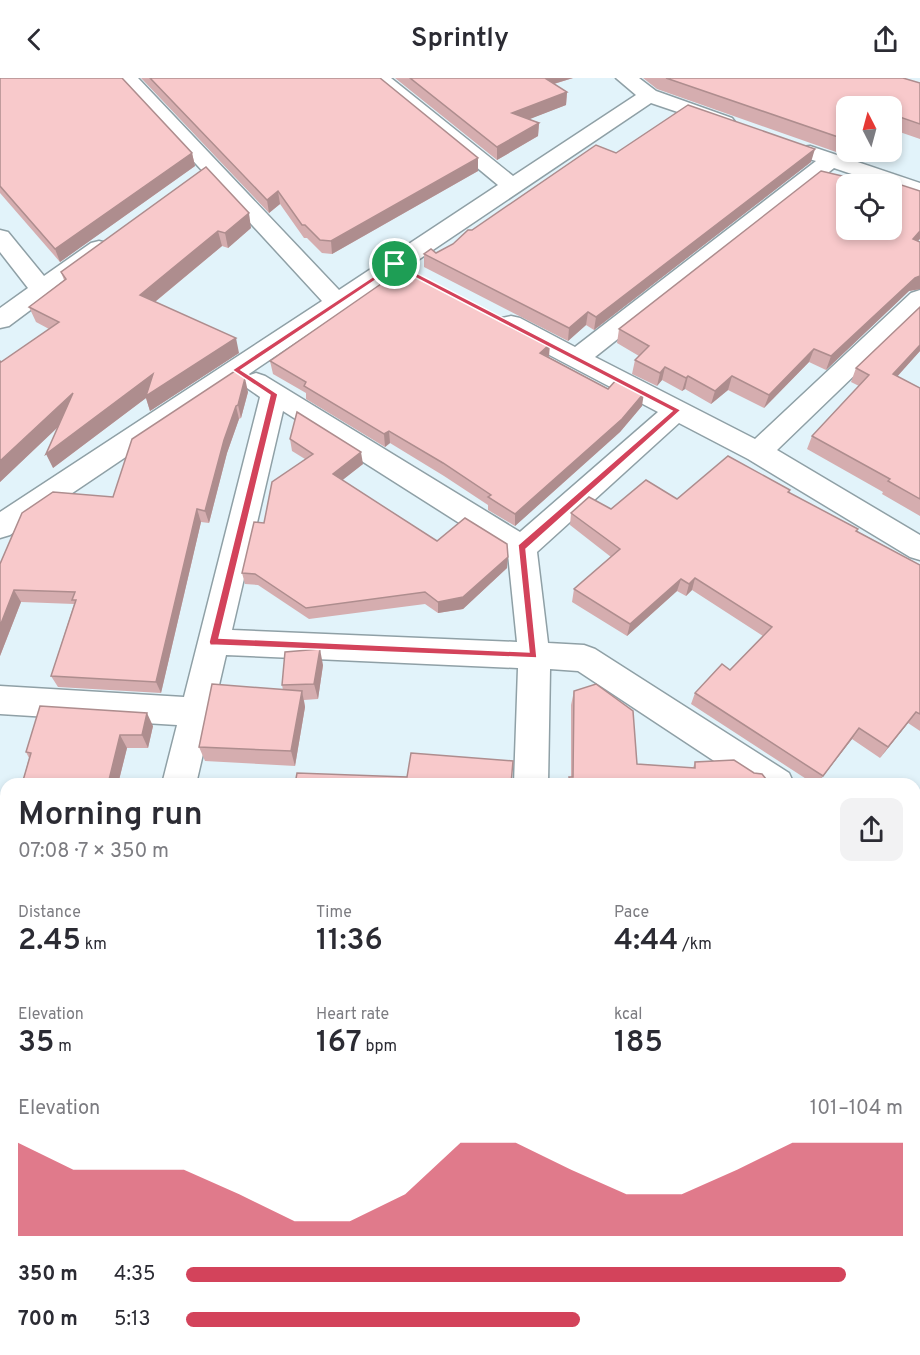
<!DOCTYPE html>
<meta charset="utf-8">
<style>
:root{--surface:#fff;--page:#f2f2f3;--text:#2b2b33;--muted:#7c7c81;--accent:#d3435b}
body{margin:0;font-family:Overpass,sans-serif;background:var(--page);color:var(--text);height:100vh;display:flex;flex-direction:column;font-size:22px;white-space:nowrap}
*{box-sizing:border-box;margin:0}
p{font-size:20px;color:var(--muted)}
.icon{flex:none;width:33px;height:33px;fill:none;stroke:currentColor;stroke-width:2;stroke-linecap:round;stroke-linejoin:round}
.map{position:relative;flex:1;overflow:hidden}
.drawer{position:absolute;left:0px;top:700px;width:921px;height:578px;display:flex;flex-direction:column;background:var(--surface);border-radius:18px 18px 0 0;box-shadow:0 3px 9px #0003}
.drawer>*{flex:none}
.needle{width:39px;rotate:354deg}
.controls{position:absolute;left:836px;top:18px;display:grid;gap:12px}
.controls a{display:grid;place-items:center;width:66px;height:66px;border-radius:12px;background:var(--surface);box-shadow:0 3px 9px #0003;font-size:30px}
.pin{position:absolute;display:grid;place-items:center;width:51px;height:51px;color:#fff;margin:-26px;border:3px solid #fff;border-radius:50%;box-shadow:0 2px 6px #0007}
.round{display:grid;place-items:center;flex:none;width:63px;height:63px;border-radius:12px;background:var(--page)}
.overview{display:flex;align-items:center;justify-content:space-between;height:102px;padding:0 18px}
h1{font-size:33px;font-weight:600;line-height:45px}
.figures{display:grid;grid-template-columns:repeat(3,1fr);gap:9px;height:102px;padding:6px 18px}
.figures div{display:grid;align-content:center}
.figures b{font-size:30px;font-weight:600}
.figures small{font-size:16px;font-weight:400}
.figures p{font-size:16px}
.chart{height:168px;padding:12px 18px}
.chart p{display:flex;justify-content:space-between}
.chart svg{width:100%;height:108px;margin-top:6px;fill:var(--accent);opacity:.7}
ul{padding:0 18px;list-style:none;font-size:20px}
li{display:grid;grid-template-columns:96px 72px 1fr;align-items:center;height:45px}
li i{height:15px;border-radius:8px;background:var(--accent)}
header{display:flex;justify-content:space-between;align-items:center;height:78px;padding:0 18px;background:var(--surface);font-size:27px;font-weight:600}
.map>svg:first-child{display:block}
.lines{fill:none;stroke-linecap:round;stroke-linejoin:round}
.stream{fill:#7faabc;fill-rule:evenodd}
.street-casing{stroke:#8fa0a6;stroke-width:3}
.street{fill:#fff;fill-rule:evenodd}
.wall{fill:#d5adaf}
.shaded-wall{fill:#ae8d8e}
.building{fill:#f8c9cb;stroke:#ae8d8e;stroke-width:1.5;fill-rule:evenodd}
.route{fill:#d3435b;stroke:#fff;stroke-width:1.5;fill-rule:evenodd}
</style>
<header><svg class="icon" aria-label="back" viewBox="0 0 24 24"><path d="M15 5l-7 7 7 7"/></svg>Sprintly<svg class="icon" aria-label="share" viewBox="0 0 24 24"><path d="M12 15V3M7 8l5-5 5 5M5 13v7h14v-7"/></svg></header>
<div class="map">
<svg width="920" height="1277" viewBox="0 0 920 1277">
<rect width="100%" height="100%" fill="#e2f3fa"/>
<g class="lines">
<polygon class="stream" points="6,1257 6,1272 13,1272 11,1277 0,1277 0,1259"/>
<defs>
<g id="street">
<polygon points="117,0 138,0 339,212 498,107 369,0 391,0 513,98 636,17 616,0 639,0 656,13 732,40 735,44 732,48 725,50 651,25 10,457 0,460 0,434 322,223"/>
<path d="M810,68L920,105V120L891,110V106H881L834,90L595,279L755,361L911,215L920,212V234L777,372L920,457V482L910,479L748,381L679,345L537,474L548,565L584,567L595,571L789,695L794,706H749L578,593L550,591L548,706H514L518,590L226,577L196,706H162L177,647L0,636V608L184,619L260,319L247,310L243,304L247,298L256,295L265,298L520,454L658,334L502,252L498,246L502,240L511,238L520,240L575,269L816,83L802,79L799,74L802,69ZM283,333L508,476L517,564L232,552Z"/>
<polygon points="0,152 8,154 44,198 91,165 99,163 107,165 111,170 107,175 9,248 0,250 0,230 28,210 0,174"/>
<rect x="0" y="1140" width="6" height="44"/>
<polygon points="915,1209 920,1212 920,1277 903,1277 901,1272 915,1272"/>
<polygon points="19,1272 65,1272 63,1277 17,1277"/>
<polygon points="394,1272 466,1272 464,1277 392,1277"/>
</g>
</defs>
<use href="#street" class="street-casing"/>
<use href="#street" class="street"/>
</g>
<g class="wall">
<polygon points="0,0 192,75 195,88 60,184 0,115"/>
<polygon points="141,0 380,0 478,93 332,176 322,175 307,160 304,160 280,126 269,135"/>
<polygon points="395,0 573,0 554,6 567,14 566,27 529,41 539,45 538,58 497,82"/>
<polygon points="643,0 903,0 920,5 920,61 891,51 891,28 846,28 846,67 839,75 657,11"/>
<polygon points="616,75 811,84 594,252 586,247 568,263 424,189 424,176 436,175 453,166 472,152"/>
<polygon points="206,89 251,150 228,170 222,168 155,224 239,275 150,333 146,320 53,390 58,349 0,404 0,283 1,284 49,251 36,244 29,229 64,202 61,194"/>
<polygon points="918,163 920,164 920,211 909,213 826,292 809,284 764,330 728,312 711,326 685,311 682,313 662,302 657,308 632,296 635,282 639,278 617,265 619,251"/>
<polygon points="920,229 920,273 897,298 920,310 920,438 882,416 883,414 807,371 812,358 859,308 851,304 856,290"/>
<polygon points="549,279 608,311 642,328 620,354 515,448 488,432 488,427 444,398 390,365 385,369 306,321 306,315 273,296 270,283"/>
<polygon points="248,314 241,340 239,341 227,375 209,445 201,444 161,615 58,609 51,598 74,526 21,524 0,578 0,486 113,419"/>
<polygon points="290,361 363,386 342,402 437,463 507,490 463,531 438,535 425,526 309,541 258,507 245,506 242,495 264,445 305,381 292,373"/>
<polygon points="790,412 789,415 858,451 857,453 920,487 920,653 908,645 880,680 852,661 817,706 814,706 691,626 695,615 730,592 763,558 692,512 686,518 677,513 627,558 572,524 574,511 611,479 570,447 571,435 611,431 677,421"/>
<polygon points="323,587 318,621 304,622 305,629 295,688 205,683 199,669 283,612 282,607"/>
<polygon points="574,613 637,686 693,690 695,684 770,706 568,706 569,699 571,699 571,627"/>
<polygon points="153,648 148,670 127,670 118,706 22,706 29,680 26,674"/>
<polygon points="920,721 920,1055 915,1028 915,723"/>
<polygon points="6,729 6,794 0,794 0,742"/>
<polygon points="0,909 6,909 6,1093 0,1092"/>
<polygon points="82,1272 153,1272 118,1277 87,1277"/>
<rect x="592" y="1272" width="309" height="5"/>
</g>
<g class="shaded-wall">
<polygon points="541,0 573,0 540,10"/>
<polygon points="567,14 566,27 512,48 512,35"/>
<polygon points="539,45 538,58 497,82 497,69"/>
<polygon points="846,58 846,67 839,75 844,61"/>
<polygon points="815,71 811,84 594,252 596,239"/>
<polygon points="192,75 195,88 60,184 55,171"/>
<polygon points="478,80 478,93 332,176 331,163"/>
<polygon points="278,113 280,126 269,135 267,122"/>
<polygon points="249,135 251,150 228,170 225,155"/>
<polygon points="218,153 222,168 145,232 140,217"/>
<polygon points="920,153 920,161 907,175 913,161"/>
<polygon points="920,198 920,211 909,213 826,292 831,278 915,200"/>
<polygon points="588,234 586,247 568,263 569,250"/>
<polygon points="236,260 239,275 150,333 146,320 53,390 46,376 153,296"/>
<polygon points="550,266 549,279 540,275"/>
<polygon points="920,267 920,273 887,310 893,296"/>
<polygon points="814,271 809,284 764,330 769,317"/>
<polygon points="665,289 662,302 657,308 660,295"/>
<polygon points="688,298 685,311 682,313 686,300"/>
<polygon points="732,298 728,312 711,326 715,313"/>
<polygon points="245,300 248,314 241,340 238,327"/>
<polygon points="73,315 79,329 0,404 0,383"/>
<polygon points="644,315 642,328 620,354 515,448 515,436"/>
<polygon points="236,328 239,341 227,375 209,445 205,433 224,362"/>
<polygon points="389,353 390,365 385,369 384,356"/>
<polygon points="361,374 363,386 335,408 333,396"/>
<polygon points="197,431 201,444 161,615 156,604"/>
<polygon points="508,479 507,490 463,531 438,535 438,524"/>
<polygon points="695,500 692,512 686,518 689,506"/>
<polygon points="681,501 677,513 627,558 630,546"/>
<polygon points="14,512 21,524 0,578 0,548"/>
<polygon points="320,571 323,587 318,621 314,606"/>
<polygon points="302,613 305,629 295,688 291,673"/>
<polygon points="916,634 908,645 880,680 888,669"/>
<polygon points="147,635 153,648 148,670 142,657"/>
<polygon points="859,650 852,661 817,706"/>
<polygon points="120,657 127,670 118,706 108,706"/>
<polygon points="0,1200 6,1201 0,1224"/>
</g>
<g class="building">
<polygon points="0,0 122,0 192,75 55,171 0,108"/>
<polygon points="150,0 380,0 478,80 331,163 320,162 305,147 302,147 278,113 267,122"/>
<polygon points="410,0 545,0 567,14 512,35 539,45 497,69"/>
<polygon points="666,0 903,0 920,5 920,46 891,36 891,28 846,28 846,58 844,61"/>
<polygon points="688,27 815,71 596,239 588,234 569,250 424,176 431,171 436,175 453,166 468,152 472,152 596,67 616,75"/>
<polygon points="206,89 249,135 225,155 218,153 140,217 236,260 146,318 153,296 46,376 73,315 0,383 0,283 1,284 59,244 29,229 66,201 61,194"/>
<path d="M821,93L876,106L883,101L920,113V153L913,161L920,164V198L915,200L831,278L814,271L769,317L732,298L715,313L688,298L686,300L665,289L660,295L635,282L649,268L619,251ZM846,106H891V152H846Z"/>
<polygon points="404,190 550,266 540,275 608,311 617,301 644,315 622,341 515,436 488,419 491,417 443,385 389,353 384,356 304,308 306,304 270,283"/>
<polygon points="920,229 920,267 893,296 920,310 920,421 888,403 890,401 812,358 869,297 856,290"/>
<polygon points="238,291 245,300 238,327 236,328 224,362 205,433 197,431 156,604 51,598 76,522 72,522 75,514 14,512 0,548 0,486 22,435 53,414 113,419 132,361"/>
<polygon points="297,334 361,374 333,396 437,463 465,440 507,466 508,479 463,519 438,524 425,514 306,530 255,496 242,495 254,444 264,445 272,404 313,376 290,361"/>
<polygon points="728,378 790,412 788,414 858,451 856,453 920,487 920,636 916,634 888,669 859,650 823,698 695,615 722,586 730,592 772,549 695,500 689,506 681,501 630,546 574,511 620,471 571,435 589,419 611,431 646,402 677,421"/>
<polygon points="320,571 314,606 282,607 285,574"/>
<polygon points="212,606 302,613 291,673 199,669"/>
<polygon points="596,606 633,633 637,686 695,690 695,684 734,682 754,695 762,696 770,706 570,706 569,699 573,699 574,613"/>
<polygon points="40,628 147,635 142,657 120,657 108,706 22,706 31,675 26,674"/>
<polygon points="411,675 513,683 511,706 295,706 297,695 407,699"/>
<polygon points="920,721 920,979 915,940 915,723"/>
<polygon points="4,729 6,729 6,784 0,783 0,742"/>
<rect x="0" y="909" width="6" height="180"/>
<polygon points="82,1272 144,1272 109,1277 87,1277"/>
<rect x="596" y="1272" width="305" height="5"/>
</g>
<path class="route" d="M395,184L681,332L526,471L537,580L210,567L209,564L270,317L232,292ZM395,189L672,333L518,467L529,574L219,560L278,316L241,292Z"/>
</svg>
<div class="controls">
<a><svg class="needle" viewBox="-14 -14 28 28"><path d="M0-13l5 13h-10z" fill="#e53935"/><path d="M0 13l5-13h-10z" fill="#7c7c81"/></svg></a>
<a><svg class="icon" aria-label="locate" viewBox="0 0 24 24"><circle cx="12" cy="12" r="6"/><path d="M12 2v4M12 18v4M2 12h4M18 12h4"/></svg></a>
</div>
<div class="pin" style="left:395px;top:186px;background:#1e9e55"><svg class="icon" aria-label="arrive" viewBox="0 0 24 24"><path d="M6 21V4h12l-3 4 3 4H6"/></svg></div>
<section class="drawer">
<div class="overview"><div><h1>Morning run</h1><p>07:08 · 7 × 350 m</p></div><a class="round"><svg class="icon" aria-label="share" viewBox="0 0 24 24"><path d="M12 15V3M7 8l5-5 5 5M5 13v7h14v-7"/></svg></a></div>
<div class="figures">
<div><p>Distance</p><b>2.45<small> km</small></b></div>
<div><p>Time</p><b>11:36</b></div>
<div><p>Pace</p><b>4:44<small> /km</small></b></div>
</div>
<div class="figures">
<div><p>Elevation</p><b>35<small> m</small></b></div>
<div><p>Heart rate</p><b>167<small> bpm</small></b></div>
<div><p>kcal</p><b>185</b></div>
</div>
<div class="chart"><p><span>Elevation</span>101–104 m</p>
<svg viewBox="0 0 160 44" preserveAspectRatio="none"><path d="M0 44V6L10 17L20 17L30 17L40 27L50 38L60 38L70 27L80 6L90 6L100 17L110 27L120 27L130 17L140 6L150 6L160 6V44z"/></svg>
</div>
<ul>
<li><b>350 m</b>4:35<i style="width:92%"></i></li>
<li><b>700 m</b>5:13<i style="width:55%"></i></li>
</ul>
</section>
</div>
